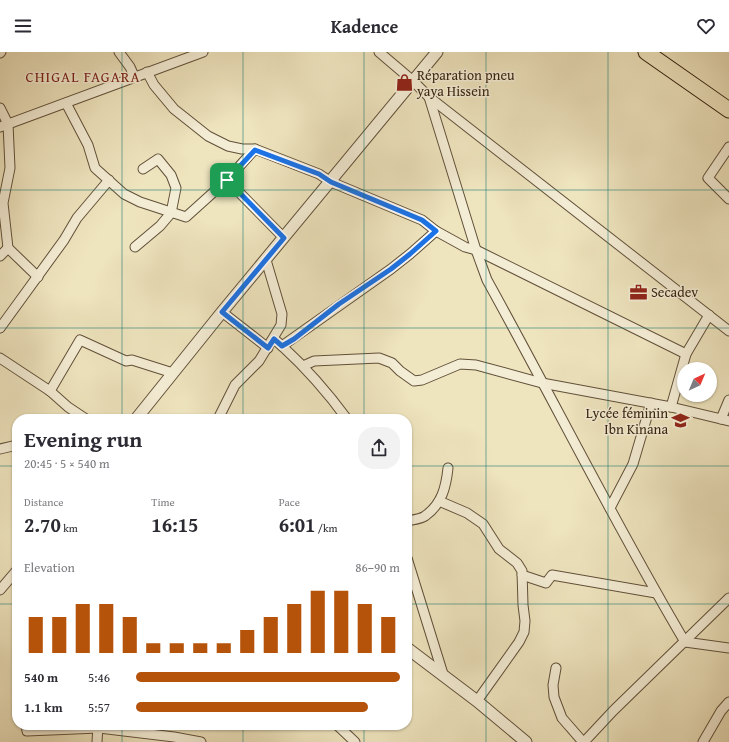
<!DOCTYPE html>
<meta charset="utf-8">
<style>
:root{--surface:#fff;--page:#f2f2f3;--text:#2b2b33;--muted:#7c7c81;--accent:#b45309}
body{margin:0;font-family:"Gentium Book Plus",serif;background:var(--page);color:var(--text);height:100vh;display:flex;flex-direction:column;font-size:15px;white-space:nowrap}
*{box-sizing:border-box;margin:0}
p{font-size:13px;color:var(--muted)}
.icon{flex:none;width:22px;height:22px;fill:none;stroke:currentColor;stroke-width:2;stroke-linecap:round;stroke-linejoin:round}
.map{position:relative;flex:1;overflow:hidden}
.sheet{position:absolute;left:12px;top:362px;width:400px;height:316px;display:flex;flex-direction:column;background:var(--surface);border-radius:16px;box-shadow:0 1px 3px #0004}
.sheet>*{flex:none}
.needle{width:26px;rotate:44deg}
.tools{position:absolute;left:677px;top:310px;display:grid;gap:8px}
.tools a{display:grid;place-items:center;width:40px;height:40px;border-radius:50%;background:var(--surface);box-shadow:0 1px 3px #0004;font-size:20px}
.pin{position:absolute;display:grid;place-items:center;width:34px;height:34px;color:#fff;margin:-17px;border-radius:8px;box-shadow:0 2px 6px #0006}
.round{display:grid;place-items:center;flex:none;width:42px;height:42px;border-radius:16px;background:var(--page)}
.overview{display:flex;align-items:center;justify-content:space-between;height:68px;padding:0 12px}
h1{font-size:22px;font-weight:700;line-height:30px}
.figures{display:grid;grid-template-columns:repeat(3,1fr);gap:6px;height:68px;padding:4px 12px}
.figures div{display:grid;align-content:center}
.figures b{font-size:20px;font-weight:700}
.figures small{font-size:11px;font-weight:400}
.figures p{font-size:11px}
.chart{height:112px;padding:8px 12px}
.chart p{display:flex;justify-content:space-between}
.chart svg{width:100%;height:72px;margin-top:4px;stroke:var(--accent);stroke-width:6}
ul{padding:0 12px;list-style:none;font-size:13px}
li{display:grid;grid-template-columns:64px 48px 1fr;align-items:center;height:30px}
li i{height:10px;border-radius:5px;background:var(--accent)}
header{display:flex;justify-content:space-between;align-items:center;height:52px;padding:0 12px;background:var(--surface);font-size:18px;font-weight:700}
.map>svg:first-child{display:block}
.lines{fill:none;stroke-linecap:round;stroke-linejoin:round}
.minor-casing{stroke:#615039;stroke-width:11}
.tertiary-casing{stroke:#615039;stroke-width:13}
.trunk-casing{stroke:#321f0d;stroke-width:17}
.minor{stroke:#f4edd5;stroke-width:9}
.tertiary{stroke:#f4edd5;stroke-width:11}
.trunk{stroke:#eee4be;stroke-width:15}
.route-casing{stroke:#fff;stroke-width:8}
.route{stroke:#1a73e8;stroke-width:5}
.grid{fill:none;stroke:#0f766e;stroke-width:1;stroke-opacity:0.55}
.labels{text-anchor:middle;stroke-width:3;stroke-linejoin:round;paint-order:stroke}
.poi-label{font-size:14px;fill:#321f0d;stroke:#f4edd5;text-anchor:start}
.neighbourhood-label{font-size:15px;letter-spacing:1px;fill:#7a1f14;stroke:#f4edd5}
</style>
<header><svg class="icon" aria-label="menu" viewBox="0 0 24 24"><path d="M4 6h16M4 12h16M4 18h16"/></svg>Kadence<svg class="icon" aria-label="heart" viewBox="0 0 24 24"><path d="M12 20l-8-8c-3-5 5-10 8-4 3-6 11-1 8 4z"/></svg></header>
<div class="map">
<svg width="729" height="690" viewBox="0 0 729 690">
<rect width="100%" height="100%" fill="#eee4be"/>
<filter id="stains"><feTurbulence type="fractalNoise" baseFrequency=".005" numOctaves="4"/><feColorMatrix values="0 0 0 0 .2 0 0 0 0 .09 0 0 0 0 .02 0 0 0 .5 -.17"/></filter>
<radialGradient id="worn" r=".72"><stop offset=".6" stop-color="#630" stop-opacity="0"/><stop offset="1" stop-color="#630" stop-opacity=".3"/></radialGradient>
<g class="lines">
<defs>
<g id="minor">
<polyline points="119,0 130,15 134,24"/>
<path d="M379,0L413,29L429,45L476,198L487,228C554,349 615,472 685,590L729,596"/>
<polyline points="0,1 1,0"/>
<polyline points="147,20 154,33 174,57 208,84 228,94 242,97 255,97 319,122 331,130 422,168 436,179 465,195 476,198 686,302 709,263"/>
<polyline points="429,45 729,279"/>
<polyline points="66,51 88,93 95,116 124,142 140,150 186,165 227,128 255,97"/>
<polyline points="0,56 8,72 10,116 3,151 8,196 38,225"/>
<polyline points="0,75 203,0"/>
<polyline points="729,95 708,126 729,147"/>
<polyline points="227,128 284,186"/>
<polyline points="135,195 160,174 171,161 176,136 171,123 158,107 143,117"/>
<polyline points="0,204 8,196"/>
<polyline points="222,260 268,296"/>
<polyline points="0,276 64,188 77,166 109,128"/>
<polyline points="274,287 282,294 391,217 410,202 436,179"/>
<path d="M282,294C306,316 328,341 347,367"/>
<polyline points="0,306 50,339 68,355 86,367"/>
<polyline points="303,314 314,309 379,306 392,311 400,319 414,329 422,328 460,312 476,313 542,331 671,355 729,369"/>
<polyline points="50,339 80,288 126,309 132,308 173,321"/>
<polyline points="671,355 686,302"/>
<polyline points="218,367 235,333 259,309 281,273 282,262 266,208"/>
<polyline points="721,367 729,348"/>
<polyline points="0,397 17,393"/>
<polyline points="439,449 467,461 483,472 499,497 517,511 522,519 523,553 525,569 524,580 519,590 477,649"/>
<polyline points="610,456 633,412 651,351"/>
<path d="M407,469C412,468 421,467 425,464C442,452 446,435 448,416"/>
<polyline points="407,506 443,622"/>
<polyline points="522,523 546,531 552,523 656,541"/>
<polyline points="0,538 17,518"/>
<polyline points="556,616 553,633 554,645 562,666 583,690"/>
<polyline points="26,673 27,679 99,676 174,685 201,690"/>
<polyline points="337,673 355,690"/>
<polyline points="97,690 98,673"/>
<polyline points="584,690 613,659 729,546"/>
<polyline points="703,690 721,659 729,650"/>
</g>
<g id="tertiary">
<polyline points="136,367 222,260 437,0"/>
<polyline points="407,596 477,649 526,690"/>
</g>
<polyline id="trunk" points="646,0 729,58"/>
</defs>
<use href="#minor" class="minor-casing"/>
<use href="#tertiary" class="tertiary-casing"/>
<use href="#trunk" class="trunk-casing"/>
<use href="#minor" class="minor"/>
<use href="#tertiary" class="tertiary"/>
<use href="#trunk" class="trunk"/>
</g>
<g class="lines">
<defs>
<polygon id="route" points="255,98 319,122 331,130 422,168 436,179 410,202 391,217 339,252 294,287 282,294 274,287 268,296 222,260 284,186 227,128"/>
</defs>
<use href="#route" class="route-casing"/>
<use href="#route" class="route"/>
</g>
<path class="grid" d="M122,0V367M243,0V367M364,0V367M486,0V690M608,0V690M0,138H729M0,276H729M0,414H17M407,414H729M0,552H17M407,552H729M122,673V690M243,673V690M364,673V690"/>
<defs>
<symbol id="shop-bare" viewBox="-9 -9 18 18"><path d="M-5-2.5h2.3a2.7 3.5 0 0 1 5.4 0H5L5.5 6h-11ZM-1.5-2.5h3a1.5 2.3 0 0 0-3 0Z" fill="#8f2418" stroke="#f4edd5" stroke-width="2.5" paint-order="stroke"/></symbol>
<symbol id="office-bare" viewBox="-9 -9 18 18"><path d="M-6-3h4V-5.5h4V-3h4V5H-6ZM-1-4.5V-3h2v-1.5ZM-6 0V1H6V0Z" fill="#8f2418" stroke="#f4edd5" stroke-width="2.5" paint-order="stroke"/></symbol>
<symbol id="school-bare" viewBox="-9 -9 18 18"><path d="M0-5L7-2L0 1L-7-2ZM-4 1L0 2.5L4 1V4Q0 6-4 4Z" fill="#8f2418" stroke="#f4edd5" stroke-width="2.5" paint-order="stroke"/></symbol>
</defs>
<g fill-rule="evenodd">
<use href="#shop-bare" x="392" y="18" width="25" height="25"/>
<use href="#office-bare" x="626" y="228" width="25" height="25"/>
<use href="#school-bare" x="668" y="356" width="25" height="25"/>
</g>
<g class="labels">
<g class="poi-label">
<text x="417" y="28">Réparation pneu<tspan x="417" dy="16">yaya Hissein</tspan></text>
<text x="651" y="245">Secadev</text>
<text x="668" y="366" text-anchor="end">Lycée féminin<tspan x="668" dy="16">Ibn Kinana</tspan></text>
</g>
<g class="neighbourhood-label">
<text x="83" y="30">CHIGAL FAGARA</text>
</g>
</g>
<rect width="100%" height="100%" filter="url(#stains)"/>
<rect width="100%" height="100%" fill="url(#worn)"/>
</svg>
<div class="tools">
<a><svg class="needle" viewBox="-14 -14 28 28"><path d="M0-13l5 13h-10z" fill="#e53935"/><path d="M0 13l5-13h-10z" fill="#7c7c81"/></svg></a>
</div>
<div class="pin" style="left:227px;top:128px;background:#1e9e55"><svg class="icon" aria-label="arrive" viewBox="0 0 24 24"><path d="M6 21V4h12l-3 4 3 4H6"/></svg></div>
<section class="sheet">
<div class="overview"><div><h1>Evening run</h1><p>20:45 · 5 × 540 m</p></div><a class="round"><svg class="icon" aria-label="share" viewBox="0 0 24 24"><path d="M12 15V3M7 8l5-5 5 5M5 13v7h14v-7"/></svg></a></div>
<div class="figures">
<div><p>Distance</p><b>2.70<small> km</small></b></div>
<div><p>Time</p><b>16:15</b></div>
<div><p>Pace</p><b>6:01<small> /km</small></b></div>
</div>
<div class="chart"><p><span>Elevation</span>86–90 m</p>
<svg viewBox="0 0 160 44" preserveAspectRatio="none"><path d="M5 44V22M15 44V22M25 44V14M35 44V14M45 44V22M55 44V38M65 44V38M75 44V38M85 44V38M95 44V30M105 44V22M115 44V14M125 44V6M135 44V6M145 44V14M155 44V22"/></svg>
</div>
<ul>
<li><b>540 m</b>5:46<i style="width:100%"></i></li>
<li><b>1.1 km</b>5:57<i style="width:88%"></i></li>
</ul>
</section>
</div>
